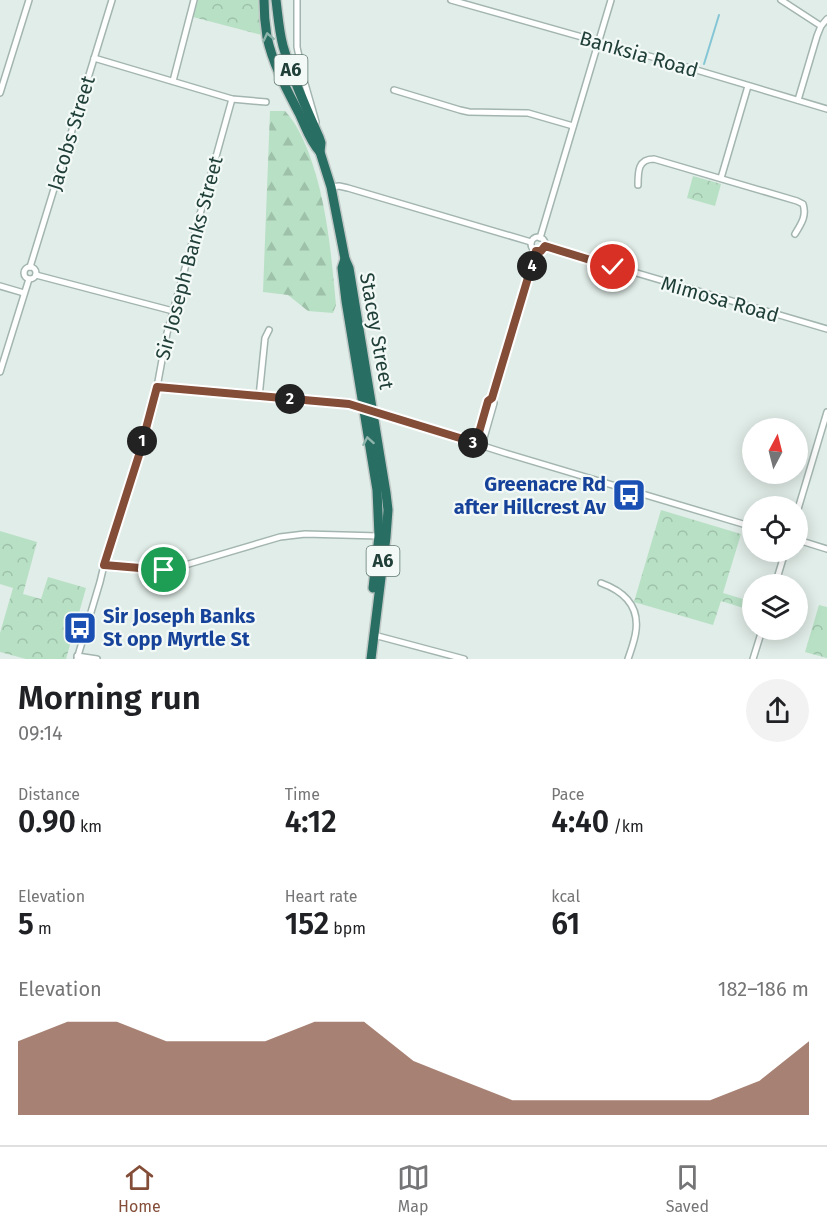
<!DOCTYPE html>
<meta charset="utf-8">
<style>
:root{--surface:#fff;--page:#f2f2f2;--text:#202124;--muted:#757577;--line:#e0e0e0;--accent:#834d38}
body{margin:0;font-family:"Fira Sans",sans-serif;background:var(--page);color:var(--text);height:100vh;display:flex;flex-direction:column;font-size:22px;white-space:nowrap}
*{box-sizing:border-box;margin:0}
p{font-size:20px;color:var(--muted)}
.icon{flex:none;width:33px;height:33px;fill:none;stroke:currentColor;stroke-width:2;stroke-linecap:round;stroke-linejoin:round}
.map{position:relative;height:659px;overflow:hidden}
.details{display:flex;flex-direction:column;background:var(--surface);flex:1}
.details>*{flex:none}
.needle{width:39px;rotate:7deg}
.controls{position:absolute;left:742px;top:418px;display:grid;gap:12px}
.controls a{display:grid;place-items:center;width:66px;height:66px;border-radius:50%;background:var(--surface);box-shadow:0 3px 15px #0003;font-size:30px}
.pin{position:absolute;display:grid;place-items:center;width:51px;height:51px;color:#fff;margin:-26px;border:3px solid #fff;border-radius:50%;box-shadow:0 2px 6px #0007}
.km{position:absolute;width:30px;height:30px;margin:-15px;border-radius:50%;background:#222;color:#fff;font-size:16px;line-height:30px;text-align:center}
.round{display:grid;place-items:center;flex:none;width:63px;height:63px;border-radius:32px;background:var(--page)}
.summary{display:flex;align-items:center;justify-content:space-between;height:102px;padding:0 18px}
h1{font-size:33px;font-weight:600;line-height:45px}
.metrics{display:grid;grid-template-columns:repeat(3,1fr);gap:9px;height:102px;padding:6px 18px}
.metrics div{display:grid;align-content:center}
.metrics b{font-size:30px;font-weight:600}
.metrics small{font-size:16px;font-weight:400}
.metrics p{font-size:16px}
.chart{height:168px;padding:12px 18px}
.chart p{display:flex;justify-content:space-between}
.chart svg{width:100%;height:108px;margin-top:6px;fill:var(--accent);opacity:.7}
.tab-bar{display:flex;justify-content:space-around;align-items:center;height:84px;border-top:2px solid var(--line);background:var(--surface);font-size:16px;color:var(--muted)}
.tab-bar a{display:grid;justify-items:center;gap:3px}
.tab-bar .on{color:var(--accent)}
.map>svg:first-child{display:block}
.forest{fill:url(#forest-firs)}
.park{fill:url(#park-crowns)}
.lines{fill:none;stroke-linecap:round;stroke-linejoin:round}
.stream{stroke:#85c6d6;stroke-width:2}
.street-casing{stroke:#a3b5b0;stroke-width:8}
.highway-casing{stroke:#c1c9c7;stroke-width:12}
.street{stroke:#fff;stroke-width:5}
.highway{stroke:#296e63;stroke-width:9}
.oneway{stroke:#8eb4ac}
.route-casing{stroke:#fff;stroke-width:12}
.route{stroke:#834d38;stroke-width:8}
.labels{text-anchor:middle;stroke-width:4.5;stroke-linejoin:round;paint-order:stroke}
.shield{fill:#f2f9f6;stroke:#5f7771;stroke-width:1.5}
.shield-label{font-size:18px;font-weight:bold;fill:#203f38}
.street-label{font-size:20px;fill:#203f38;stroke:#f2f9f6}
.transit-label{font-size:20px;font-weight:bold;fill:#164399;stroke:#f2f9f6;text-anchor:end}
</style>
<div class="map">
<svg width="827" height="659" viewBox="0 0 827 659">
<defs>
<pattern id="forest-firs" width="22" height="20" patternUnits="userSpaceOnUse" patternTransform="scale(1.5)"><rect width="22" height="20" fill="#b8e0c5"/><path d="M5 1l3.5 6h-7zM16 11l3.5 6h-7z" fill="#9ec1aa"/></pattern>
<pattern id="park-crowns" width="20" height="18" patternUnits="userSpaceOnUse" patternTransform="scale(1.5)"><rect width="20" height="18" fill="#b8e0c5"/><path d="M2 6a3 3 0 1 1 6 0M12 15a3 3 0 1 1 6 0" fill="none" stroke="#9ec1aa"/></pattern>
</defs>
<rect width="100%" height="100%" fill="#e1ede8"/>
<path class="forest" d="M270,111H285C296,123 302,136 308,151C327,201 331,253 336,305L333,313L308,311L288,295L263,292Z"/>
<g class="park">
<polygon points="198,0 260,0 262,35 193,17"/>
<polygon points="693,176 721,184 715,206 687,198"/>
<polygon points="661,510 741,534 723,593 753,602 753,611 721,601 713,625 634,602"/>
<polygon points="0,531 37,542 23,594 41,599 48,577 86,588 66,659 26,659 0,652 0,633 13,588 0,584"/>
<polygon points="819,605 827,607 827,658 805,652"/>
</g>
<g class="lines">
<polyline class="stream" points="704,64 719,15"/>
<defs>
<g id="street">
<polyline points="297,0 297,47 304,80 316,122"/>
<polyline points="451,0 663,60 827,109"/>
<polyline points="781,0 821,26"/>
<polyline points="94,58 232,99 266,102"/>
<polyline points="173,81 194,0"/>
<polyline points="394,90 460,110 469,112 528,113 573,126"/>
<polyline points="0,93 29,0"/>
<polyline points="798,100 817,36 821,26 827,19"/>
<polyline points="721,178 748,86"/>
<path d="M638,185C638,171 638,159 654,159L797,201L803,204C807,216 801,224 795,234"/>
<polyline points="331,187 339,186 348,188 531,242"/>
<circle cx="538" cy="244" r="7"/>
<polyline points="540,238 611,0"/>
<polyline points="545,246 827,329"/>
<circle cx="30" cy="273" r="6"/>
<polyline points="30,267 112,0"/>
<polyline points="36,275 173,311"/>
<polyline points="0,286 24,293"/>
<polyline points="0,372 29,279"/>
<polyline points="157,387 349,404 364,408"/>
<polyline points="259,397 265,338 269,330"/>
<polyline points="373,411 505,453 753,527"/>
<polyline points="476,443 488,401 492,398 536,251"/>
<polyline points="482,445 494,403 492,398"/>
<polyline points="798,509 827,412"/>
<polyline points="798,540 827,549"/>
<polyline points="104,565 164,570 182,566 280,537 305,534 379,536"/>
<path d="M601,583C623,591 639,605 636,630C635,640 631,650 628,659"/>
<polyline points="775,585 785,552"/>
<polyline points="374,635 464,659"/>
<polyline points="77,656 97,659"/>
<polyline points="77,659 100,582 105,561 139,455 157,387 167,333 232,99"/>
<polyline points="753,659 762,630"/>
</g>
<g id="highway">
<path d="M264,0C264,12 265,25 267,37C273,65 287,90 300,115C306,128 310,141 320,152"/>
<path d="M276,0C278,16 279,31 283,46C292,77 306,108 319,137L321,143L320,152L331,187L345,259L349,268L386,493L388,510L386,537L371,659"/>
<polyline points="345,259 342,268 346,301 377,490 379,536 373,588"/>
</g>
</defs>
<use href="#street" class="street-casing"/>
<use href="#highway" class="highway-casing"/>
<use href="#street" class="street"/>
<use href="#highway" class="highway"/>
</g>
<defs><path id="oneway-chevron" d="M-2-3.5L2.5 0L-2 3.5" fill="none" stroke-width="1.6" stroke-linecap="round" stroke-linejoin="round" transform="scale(1.5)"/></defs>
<g class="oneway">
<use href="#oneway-chevron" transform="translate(268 37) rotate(-102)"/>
<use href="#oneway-chevron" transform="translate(368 441) rotate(-100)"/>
</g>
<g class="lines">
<defs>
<polyline id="route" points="164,570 104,565 139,455 157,387 349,404 476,443 488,401 492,398 536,251 541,251 545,246 613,267"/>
</defs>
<use href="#route" class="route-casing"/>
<use href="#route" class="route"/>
</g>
<defs>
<symbol id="bus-square" viewBox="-11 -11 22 22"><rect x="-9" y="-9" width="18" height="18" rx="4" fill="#1a4fb4" stroke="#f2f9f6"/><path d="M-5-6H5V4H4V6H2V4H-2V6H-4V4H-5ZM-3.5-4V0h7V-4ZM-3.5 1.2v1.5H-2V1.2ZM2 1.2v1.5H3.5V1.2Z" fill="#fff"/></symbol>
</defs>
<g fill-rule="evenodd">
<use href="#bus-square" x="610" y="476" width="38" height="38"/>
<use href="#bus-square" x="61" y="609" width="38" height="38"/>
</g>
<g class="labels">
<g class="shield">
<rect x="274.5" y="55" width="33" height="30" rx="4.5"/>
<rect x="366.5" y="546" width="33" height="30" rx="4.5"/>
</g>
<g class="shield-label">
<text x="291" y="76">A6</text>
<text x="383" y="567">A6</text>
</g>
<g class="street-label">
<text transform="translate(639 54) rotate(16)" y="7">Banksia Road</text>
<text transform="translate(71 133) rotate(-73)" y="7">Jacobs Street</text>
<text transform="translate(189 258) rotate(-75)" y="7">Sir Joseph Banks Street</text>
<text transform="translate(720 299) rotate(16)" y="7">Mimosa Road</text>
<text transform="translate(377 331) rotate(80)" y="7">Stacey Street</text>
</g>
<g class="transit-label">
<text x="606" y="491">Greenacre Rd<tspan x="606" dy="23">after Hillcrest Av</tspan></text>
<text x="103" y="623" text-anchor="start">Sir Joseph Banks<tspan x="103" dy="23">St opp Myrtle St</tspan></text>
</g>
</g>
</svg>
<div class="controls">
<a><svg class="needle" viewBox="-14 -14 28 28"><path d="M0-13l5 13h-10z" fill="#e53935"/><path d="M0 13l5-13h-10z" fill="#757577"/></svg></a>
<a><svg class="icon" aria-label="locate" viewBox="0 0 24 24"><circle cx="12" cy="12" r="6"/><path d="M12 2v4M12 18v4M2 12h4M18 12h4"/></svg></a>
<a><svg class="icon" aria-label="layers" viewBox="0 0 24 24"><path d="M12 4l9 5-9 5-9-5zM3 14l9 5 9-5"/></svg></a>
</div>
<div class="pin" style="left:164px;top:570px;background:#1e9e55"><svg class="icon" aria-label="arrive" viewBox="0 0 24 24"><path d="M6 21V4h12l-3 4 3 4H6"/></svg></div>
<div class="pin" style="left:613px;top:267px;background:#d93025"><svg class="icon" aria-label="check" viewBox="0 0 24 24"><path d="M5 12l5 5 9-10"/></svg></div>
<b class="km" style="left:142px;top:441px">1</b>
<b class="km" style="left:290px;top:399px">2</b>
<b class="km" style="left:473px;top:443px">3</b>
<b class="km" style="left:532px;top:266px">4</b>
</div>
<section class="details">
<div class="summary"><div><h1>Morning run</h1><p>09:14</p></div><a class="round"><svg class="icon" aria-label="share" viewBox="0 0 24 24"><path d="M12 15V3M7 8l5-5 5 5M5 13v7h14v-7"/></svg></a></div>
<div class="metrics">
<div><p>Distance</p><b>0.90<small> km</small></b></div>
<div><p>Time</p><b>4:12</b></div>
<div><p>Pace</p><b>4:40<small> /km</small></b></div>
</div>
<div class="metrics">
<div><p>Elevation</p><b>5<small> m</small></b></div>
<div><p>Heart rate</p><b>152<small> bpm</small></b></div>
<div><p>kcal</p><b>61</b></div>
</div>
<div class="chart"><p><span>Elevation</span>182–186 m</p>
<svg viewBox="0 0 160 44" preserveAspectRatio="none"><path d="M0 44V14L10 6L20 6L30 14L40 14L50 14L60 6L70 6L80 22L90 30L100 38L110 38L120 38L130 38L140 38L150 30L160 14V44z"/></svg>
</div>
</section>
<nav class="tab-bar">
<a class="on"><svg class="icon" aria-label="home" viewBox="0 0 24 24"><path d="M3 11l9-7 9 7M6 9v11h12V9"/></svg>Home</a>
<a><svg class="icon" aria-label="map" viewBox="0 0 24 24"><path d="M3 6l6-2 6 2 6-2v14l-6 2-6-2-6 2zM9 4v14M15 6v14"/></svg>Map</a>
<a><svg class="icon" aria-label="saved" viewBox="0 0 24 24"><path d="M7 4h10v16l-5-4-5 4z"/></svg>Saved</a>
</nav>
